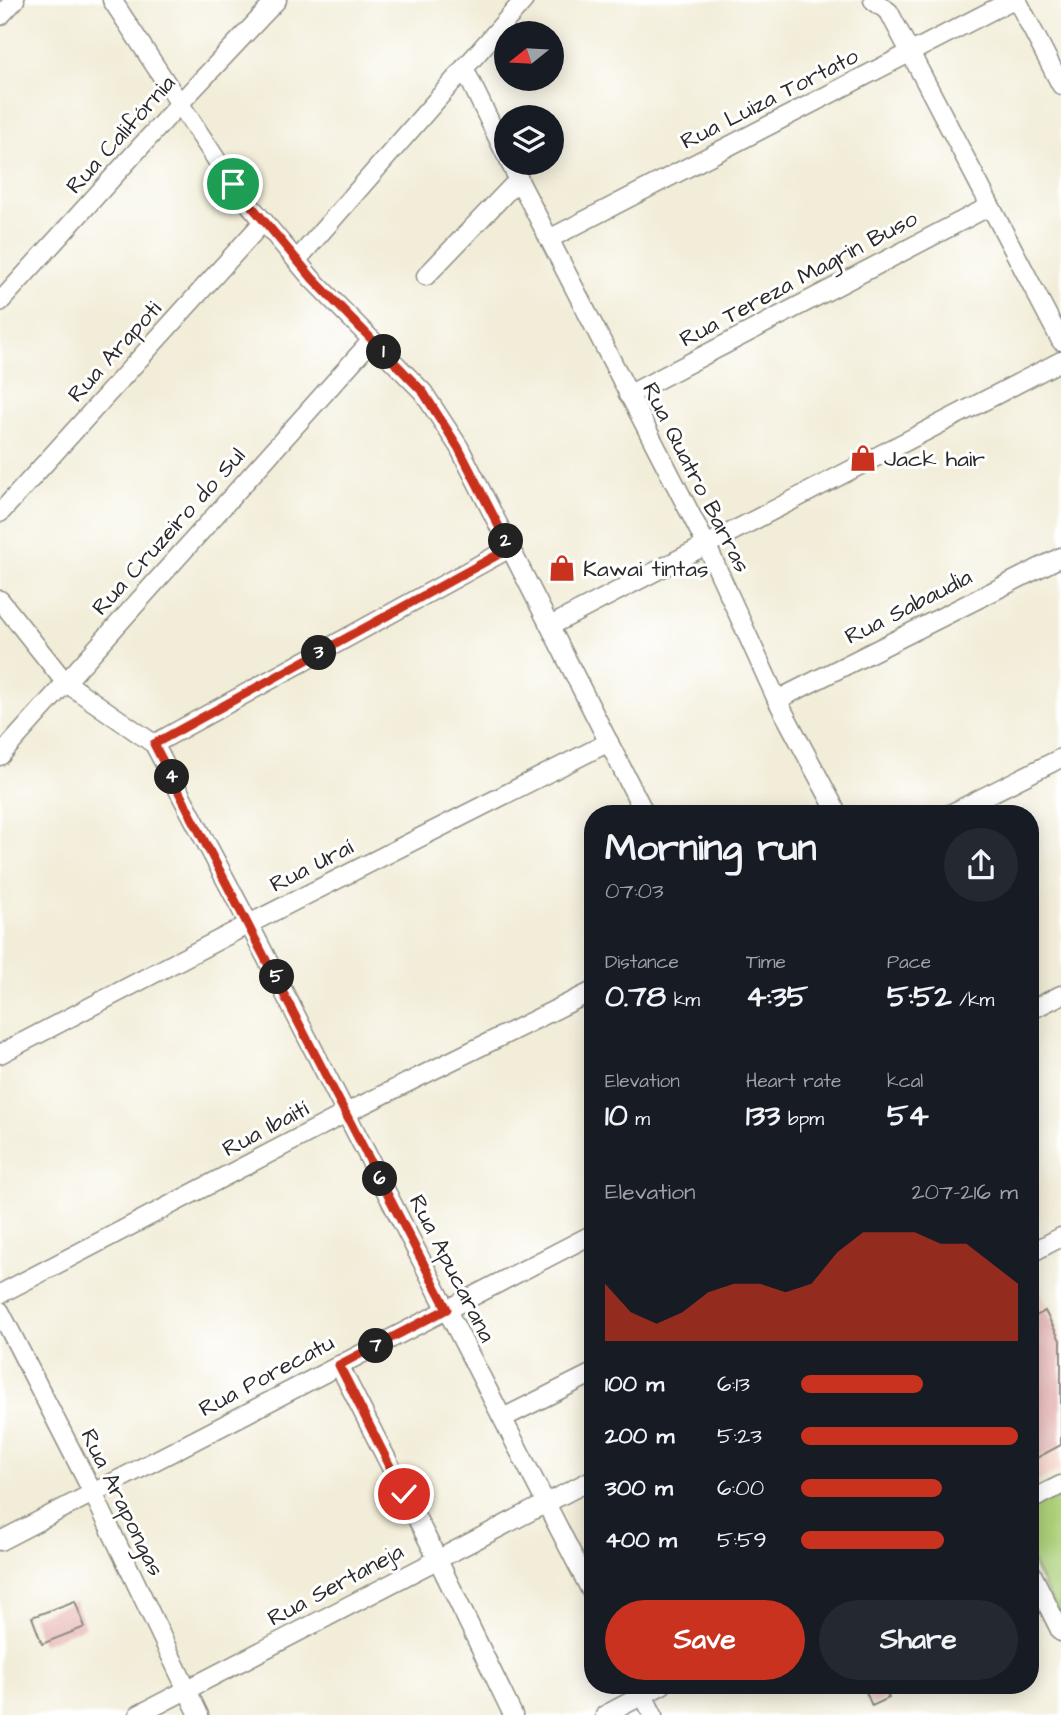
<!DOCTYPE html>
<meta charset="utf-8">
<style>
:root{--surface:#171b24;--page:#242831;--text:#f1f3f6;--muted:#9ea1a6;--accent:#c8321e}
body{margin:0;font-family:"Architects Daughter",sans-serif;background:var(--page);color:var(--text);height:100vh;display:flex;flex-direction:column;font-size:26px;white-space:nowrap}
*{box-sizing:border-box;margin:0}
p{font-size:23px;color:var(--muted)}
.icon{flex:none;width:38px;height:38px;fill:none;stroke:currentColor;stroke-width:2;stroke-linecap:round;stroke-linejoin:round}
.map{position:relative;flex:1;overflow:hidden}
.drawer{position:absolute;left:584px;top:805px;width:455px;height:889px;display:flex;flex-direction:column;background:var(--surface);border-radius:28px;box-shadow:0 4px 18px #0003}
.drawer>*{flex:none}
.needle{width:46px;rotate:252deg}
.buttons{position:absolute;left:494px;top:21px;display:grid;gap:14px}
.buttons a{display:grid;place-items:center;width:70px;height:70px;border-radius:50%;background:var(--surface);box-shadow:0 4px 18px #0003;font-size:35px}
.pin{position:absolute;display:grid;place-items:center;width:60px;height:60px;color:#fff;margin:-30px;border:4px solid #fff;border-radius:50%;box-shadow:0 2px 7px #0007}
.km{position:absolute;width:35px;height:35px;margin:-18px;border-radius:50%;background:#222;color:#fff;font-size:19px;line-height:35px;text-align:center}
.round{display:grid;place-items:center;flex:none;width:74px;height:74px;border-radius:37px;background:var(--page)}
.summary{display:flex;align-items:center;justify-content:space-between;height:119px;padding:0 21px}
h1{font-size:38px;font-weight:700;line-height:52px}
.metrics{display:grid;grid-template-columns:repeat(3,1fr);gap:10px;height:119px;padding:7px 21px}
.metrics div{display:grid;align-content:center}
.metrics b{font-size:30px;font-weight:700}
.metrics small{font-size:19px;font-weight:400}
.metrics p{font-size:19px}
.chart{height:196px;padding:14px 21px}
.chart p{display:flex;justify-content:space-between}
.chart svg{width:100%;height:126px;margin-top:7px;fill:var(--accent);opacity:.7}
.action{display:flex;gap:14px;margin-top:auto;padding:14px 21px}
.action a{flex:1;height:80px;border-radius:42px;background:var(--accent);color:#fff;font-size:28px;font-weight:700;line-height:80px;text-align:center}
.action a+a{background:var(--page);color:var(--text)}
ul{padding:0 21px;list-style:none;font-size:23px}
li{display:grid;grid-template-columns:112px 84px 1fr;align-items:center;height:52px}
li i{height:18px;border-radius:9px;background:var(--accent)}
.map>svg:first-child{display:block}
.built{fill:#f6d2c4}
.green{fill:#acd079;stroke:#6c7e52;stroke-width:2}
.building{fill:#e3acaa}
.lines{fill:none;stroke-linecap:round;stroke-linejoin:round}
.minor-casing{stroke:#8e8c82;stroke-width:21}
.minor{stroke:#fff;stroke-width:18}
.route-casing{stroke:#fff;stroke-width:14}
.route{stroke:#c8321e;stroke-width:9}
.labels{text-anchor:middle;stroke-width:6;stroke-linejoin:round;paint-order:stroke}
.street-label{font-size:23px;fill:#2b2b2b;stroke:#fff}
.poi-label{font-size:23px;fill:#2b2b2b;stroke:#fff;text-anchor:start}
</style>
<div class="map">
<svg width="1061" height="1715" viewBox="0 0 1061 1715">
<rect width="100%" height="100%" fill="#fff"/>
<filter id="ink" filterUnits="userSpaceOnUse"><feTurbulence type="fractalNoise" baseFrequency=".0143" numOctaves="2"/><feDisplacementMap in="SourceGraphic" scale="14" xChannelSelector="R" yChannelSelector="G"/><feConvolveMatrix kernelMatrix="1 2 1 2 8 2 1 2 1" color-interpolation-filters="sRGB"/></filter>
<filter id="wash" filterUnits="userSpaceOnUse"><feTurbulence type="fractalNoise" baseFrequency=".00686" numOctaves="4" result="noise"/><feDisplacementMap in="SourceGraphic" scale="28" xChannelSelector="R" yChannelSelector="G"/><feGaussianBlur stdDeviation="1.57" result="paint"/><feColorMatrix in="noise" values="0 0 0 0 0 0 0 0 0 0 0 0 0 0 0 0 0 1.4 0 .05"/><feComposite in="paint" operator="in"/></filter>
<g filter="url(#wash)">
<rect width="100%" height="100%" fill="#f2edd8"/>
<polygon class="built" points="1034,1277 1061,1333 1061,1469 1031,1485 1031,1279"/>
<polygon class="green" points="1061,1490 1061,1620 1031,1561 1031,1506"/>
<g id="blocks">
<g class="building">
<polygon points="1045,1311 1061,1342 1061,1445 1031,1461 1031,1319"/>
<polygon points="75,1601 85,1627 42,1644 32,1617"/>
<polygon points="883,1685 889,1698 872,1706 866,1692"/>
</g>
</g>
</g>
<g filter="url(#ink)">
<use href="#blocks" fill-opacity="0" stroke="#8e8c82" stroke-width="2"/>
<g class="lines">
<defs>
<g id="minor">
<polyline points="112,0 233,185 312,279 423,392 459,447 645,814"/>
<polyline points="873,0 889,12 1061,341"/>
<polyline points="1017,0 1061,85"/>
<polyline points="0,16 15,0"/>
<polyline points="464,68 506,155"/>
<polyline points="510,163 706,544 777,700 838,814"/>
<polyline points="549,239 1012,0"/>
<polyline points="297,260 524,0"/>
<polyline points="426,276 519,179"/>
<polyline points="0,302 181,102 277,0"/>
<polyline points="628,395 990,206"/>
<polyline points="0,513 264,221"/>
<polyline points="0,600 65,682 154,744 249,924 593,1595"/>
<polyline points="550,626 1061,361"/>
<polyline points="777,700 1061,557"/>
<polyline points="154,744 510,548"/>
<polyline points="0,756 372,340"/>
<polyline points="950,814 1061,758"/>
<polyline points="1031,1010 1061,995"/>
<polyline points="0,1054 249,924 609,742"/>
<polyline points="1031,1253 1061,1237"/>
<polyline points="0,1294 346,1113 593,991"/>
<polyline points="0,1311 93,1493 199,1715"/>
<polyline points="339,1365 437,1558 513,1715"/>
<polyline points="503,1418 593,1373"/>
<polyline points="1031,1500 1061,1485"/>
<polyline points="0,1541 593,1234"/>
<polyline points="1031,1572 1061,1632"/>
<polyline points="638,1685 653,1715"/>
<polyline points="138,1715 593,1479"/>
<polyline points="605,1715 662,1685"/>
</g>
</defs>
<use href="#minor" class="minor-casing"/>
<use href="#minor" class="minor"/>
</g>
</g>
<g class="lines" filter="url(#ink)">
<defs>
<polyline id="route" points="233,184 313,279 423,392 458,447 510,548 154,744 447,1309 339,1365 404,1494"/>
</defs>
<use href="#route" class="route-casing"/>
<use href="#route" class="route"/>
</g>
<defs>
<symbol id="shop-bare" viewBox="-9 -9 18 18"><path d="M-5-2.5h2.3a2.7 3.5 0 0 1 5.4 0H5L5.5 6h-11ZM-1.5-2.5h3a1.5 2.3 0 0 0-3 0Z" fill="#c8321e" stroke="#fff" stroke-width="2.5" paint-order="stroke"/></symbol>
</defs>
<g fill-rule="evenodd">
<use href="#shop-bare" x="844" y="439" width="38" height="38"/>
<use href="#shop-bare" x="543" y="549" width="38" height="38"/>
</g>
<g class="labels">
<g class="street-label">
<text transform="translate(769 98) rotate(-27)" y="8">Rua Luiza Tortato</text>
<text transform="translate(120 134) rotate(-48)" y="8">Rua Califórnia</text>
<text transform="translate(798 278) rotate(-28)" y="8">Rua Tereza Magrin Buso</text>
<text transform="translate(114 351) rotate(-48)" y="8">Rua Arapoti</text>
<text transform="translate(697 477) rotate(63)" y="8">Rua Quatro Barras</text>
<text transform="translate(168 531) rotate(-48)" y="8">Rua Cruzeiro do Sul</text>
<text transform="translate(908 606) rotate(-27)" y="8">Rua Sabaudia</text>
<text transform="translate(311 865) rotate(-27)" y="8">Rua Uraí</text>
<text transform="translate(265 1128) rotate(-28)" y="8">Rua Ibaití</text>
<text transform="translate(453 1268) rotate(63)" y="8">Rua Apucarana</text>
<text transform="translate(266 1375) rotate(-28)" y="8">Rua Porecatu</text>
<text transform="translate(123 1502) rotate(64)" y="8">Rua Arapongas</text>
<text transform="translate(335 1584) rotate(-28)" y="8">Rua Sertaneja</text>
</g>
<g class="poi-label">
<text x="884" y="466">Jack hair</text>
<text x="583" y="576">Kawai tintas</text>
</g>
</g>
</svg>
<div class="buttons">
<a><svg class="needle" viewBox="-14 -14 28 28"><path d="M0-13l5 13h-10z" fill="#e53935"/><path d="M0 13l5-13h-10z" fill="#9ea1a6"/></svg></a>
<a><svg class="icon" aria-label="layers" viewBox="0 0 24 24"><path d="M12 4l9 5-9 5-9-5zM3 14l9 5 9-5"/></svg></a>
</div>
<div class="pin" style="left:233px;top:184px;background:#1e9e55"><svg class="icon" aria-label="arrive" viewBox="0 0 24 24"><path d="M6 21V4h12l-3 4 3 4H6"/></svg></div>
<div class="pin" style="left:404px;top:1494px;background:#d93025"><svg class="icon" aria-label="check" viewBox="0 0 24 24"><path d="M5 12l5 5 9-10"/></svg></div>
<b class="km" style="left:384px;top:352px">1</b>
<b class="km" style="left:506px;top:541px">2</b>
<b class="km" style="left:319px;top:653px">3</b>
<b class="km" style="left:172px;top:777px">4</b>
<b class="km" style="left:277px;top:977px">5</b>
<b class="km" style="left:380px;top:1179px">6</b>
<b class="km" style="left:376px;top:1346px">7</b>
<section class="drawer">
<div class="summary"><div><h1>Morning run</h1><p>07:03</p></div><a class="round"><svg class="icon" aria-label="share" viewBox="0 0 24 24"><path d="M12 15V3M7 8l5-5 5 5M5 13v7h14v-7"/></svg></a></div>
<div class="metrics">
<div><p>Distance</p><b>0.78<small> km</small></b></div>
<div><p>Time</p><b>4:35</b></div>
<div><p>Pace</p><b>5:52<small> /km</small></b></div>
</div>
<div class="metrics">
<div><p>Elevation</p><b>10<small> m</small></b></div>
<div><p>Heart rate</p><b>133<small> bpm</small></b></div>
<div><p>kcal</p><b>54</b></div>
</div>
<div class="chart"><p><span>Elevation</span>207–216 m</p>
<svg viewBox="0 0 160 44" preserveAspectRatio="none"><path d="M0 44V24L10 34L20 38L30 34L40 27L50 24L60 24L70 27L80 24L90 13L100 6L110 6L120 6L130 10L140 10L150 17L160 24V44z"/></svg>
</div>
<ul>
<li><b>100 m</b>6:13<i style="width:56%"></i></li>
<li><b>200 m</b>5:23<i style="width:100%"></i></li>
<li><b>300 m</b>6:00<i style="width:65%"></i></li>
<li><b>400 m</b>5:59<i style="width:66%"></i></li>
</ul>
<div class="action"><a>Save</a><a>Share</a></div>
</section>
</div>
